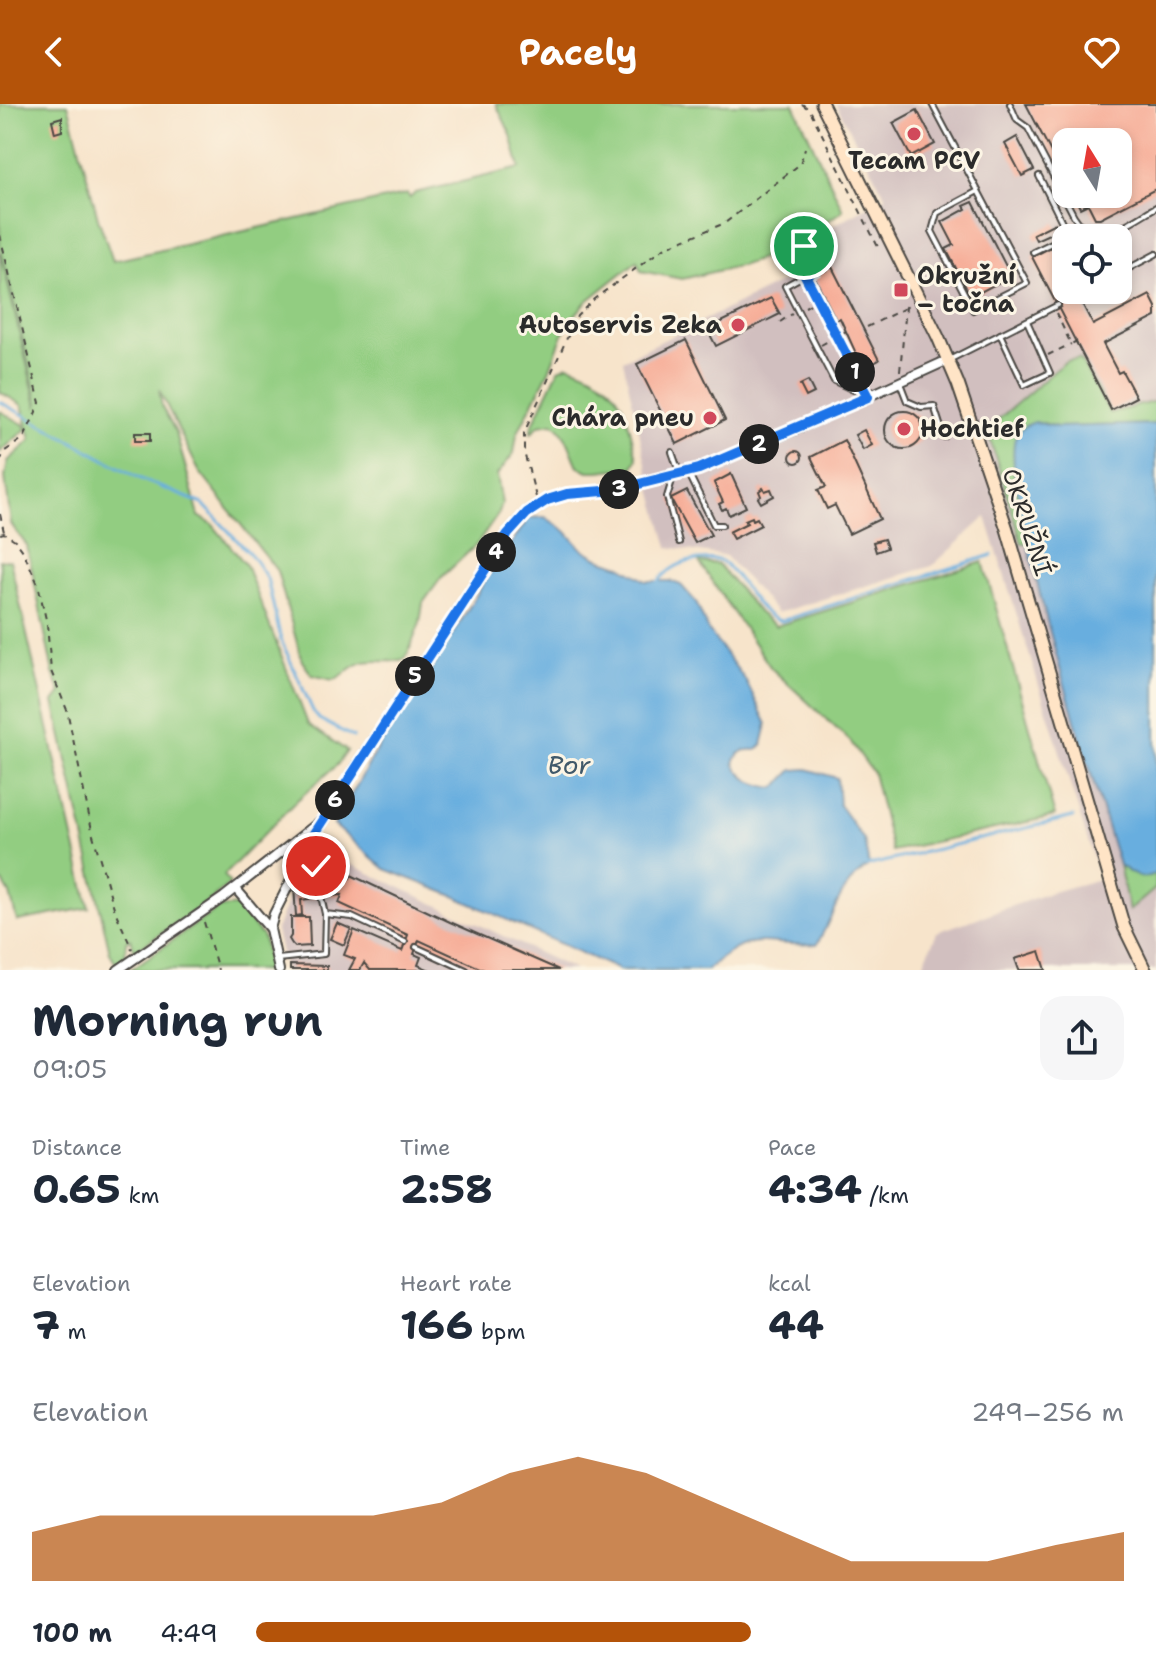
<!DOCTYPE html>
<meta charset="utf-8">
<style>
:root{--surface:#fff;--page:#f6f6f7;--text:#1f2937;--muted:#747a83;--accent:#b45309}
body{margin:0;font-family:"Shantell Sans",sans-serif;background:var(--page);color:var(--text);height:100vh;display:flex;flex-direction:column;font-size:30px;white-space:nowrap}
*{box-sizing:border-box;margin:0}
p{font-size:26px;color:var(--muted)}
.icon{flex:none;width:44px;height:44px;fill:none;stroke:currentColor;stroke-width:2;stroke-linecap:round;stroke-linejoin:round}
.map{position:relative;height:866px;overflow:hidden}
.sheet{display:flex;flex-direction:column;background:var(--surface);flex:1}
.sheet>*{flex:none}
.needle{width:52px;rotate:349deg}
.buttons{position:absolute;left:1052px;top:24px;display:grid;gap:16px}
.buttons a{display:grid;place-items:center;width:80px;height:80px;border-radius:16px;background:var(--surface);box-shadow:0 4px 12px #0003;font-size:40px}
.pin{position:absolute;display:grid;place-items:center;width:68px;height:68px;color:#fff;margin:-34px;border:4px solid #fff;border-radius:50%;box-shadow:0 2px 8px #0007}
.km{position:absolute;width:40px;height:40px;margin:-20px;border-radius:50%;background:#222;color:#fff;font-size:22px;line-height:40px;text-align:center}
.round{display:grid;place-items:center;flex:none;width:84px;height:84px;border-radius:24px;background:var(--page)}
.head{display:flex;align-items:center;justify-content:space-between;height:136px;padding:0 32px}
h1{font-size:44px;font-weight:700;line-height:60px}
.figures{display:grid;grid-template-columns:repeat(3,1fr);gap:12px;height:136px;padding:8px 32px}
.figures div{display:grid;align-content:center}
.figures b{font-size:40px;font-weight:700}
.figures small{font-size:22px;font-weight:400}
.figures p{font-size:22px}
.chart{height:224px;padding:16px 32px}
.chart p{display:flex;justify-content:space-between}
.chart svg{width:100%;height:144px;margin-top:8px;fill:var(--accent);opacity:.7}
ul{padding:0 32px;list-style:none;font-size:26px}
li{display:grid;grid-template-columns:128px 96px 1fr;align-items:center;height:60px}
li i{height:20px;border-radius:10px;background:var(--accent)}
header{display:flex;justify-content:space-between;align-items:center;height:104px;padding:0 32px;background:var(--accent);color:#fff;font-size:36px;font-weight:700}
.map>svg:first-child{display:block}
.industrial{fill:#d1bfbf;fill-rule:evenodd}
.green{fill:#92cd81;stroke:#5e7c56;stroke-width:2}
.water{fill:#68aedf;stroke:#4a6c85;stroke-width:2}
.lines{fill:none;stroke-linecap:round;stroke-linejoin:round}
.stream{stroke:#68aedf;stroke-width:3}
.building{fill:#f6ab95}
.service-casing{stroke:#4a4743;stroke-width:8}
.minor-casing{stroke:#4a4743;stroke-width:12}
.secondary-casing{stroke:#4a4743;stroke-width:15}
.path{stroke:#4a4743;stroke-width:2;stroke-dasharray:6 6;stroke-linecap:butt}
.service{stroke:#fff;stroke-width:4}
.minor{stroke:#fff;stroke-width:8}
.secondary{stroke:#ffe4c6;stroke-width:11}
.route-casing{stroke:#fff;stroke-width:16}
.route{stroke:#1a73e8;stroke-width:10}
.poi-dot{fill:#d1495b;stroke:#fcf5e5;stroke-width:3}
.labels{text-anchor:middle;stroke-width:6;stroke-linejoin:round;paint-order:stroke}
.poi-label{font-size:24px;font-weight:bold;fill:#2b2b2b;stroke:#fcf5e5;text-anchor:start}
.street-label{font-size:24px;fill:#2b2b2b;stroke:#fcf5e5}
.water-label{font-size:26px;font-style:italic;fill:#40596a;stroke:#fcf5e5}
</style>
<header><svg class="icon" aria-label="back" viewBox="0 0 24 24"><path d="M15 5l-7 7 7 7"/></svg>Pacely<svg class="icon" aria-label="heart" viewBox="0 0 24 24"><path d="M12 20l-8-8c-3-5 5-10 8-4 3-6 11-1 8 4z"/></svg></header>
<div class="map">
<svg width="1156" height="866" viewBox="0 0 1156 866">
<rect width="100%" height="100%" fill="#fcf5e5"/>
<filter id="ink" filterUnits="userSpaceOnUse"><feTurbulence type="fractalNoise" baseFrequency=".0125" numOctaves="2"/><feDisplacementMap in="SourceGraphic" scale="16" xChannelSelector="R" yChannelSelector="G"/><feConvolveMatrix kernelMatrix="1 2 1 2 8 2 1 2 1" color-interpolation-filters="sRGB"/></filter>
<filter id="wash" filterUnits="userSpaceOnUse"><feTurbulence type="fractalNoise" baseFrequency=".006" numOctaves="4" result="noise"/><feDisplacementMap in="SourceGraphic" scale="32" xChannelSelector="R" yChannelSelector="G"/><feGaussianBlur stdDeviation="1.8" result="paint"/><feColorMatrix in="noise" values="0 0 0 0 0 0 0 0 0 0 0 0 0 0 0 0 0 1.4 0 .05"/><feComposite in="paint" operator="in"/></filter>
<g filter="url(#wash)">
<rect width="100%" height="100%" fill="#f7e4cb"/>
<g class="industrial">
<path d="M836,0H1156V866H921L937,828L1052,788L1100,775L986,413L932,462L777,509L726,452L668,443L651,382L623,256L798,170L789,145L886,93ZM1066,38H1118V90H1066ZM1066,134H1118V186H1066Z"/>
<polygon points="324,745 329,750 575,866 285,866 276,826 305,755"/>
</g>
<g class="green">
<path d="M0,0H68L98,114L113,157L407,90L410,94L415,89L520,64L511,31L496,0H794L843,106L789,145L743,161L682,175L641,167L637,157L586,198L566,222L549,267L517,330L514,349L497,371L502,400L499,409L478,439L441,474L423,499L420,519L406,554C392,561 377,554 361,559C350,563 344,572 333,576L312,571L302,557L277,467L199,367L159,286L162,303L176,329L199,412L213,421L246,461L308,620L347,647L337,661L295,698L224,771L230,779L213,794L135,847L130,835L126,837L125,855L117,861L110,849L54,598L61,589L53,569L27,442L11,420L5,373L8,357L31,336L22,301L0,288V148L37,302L38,299L0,141Z"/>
<polygon points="1080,255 1110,309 1156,297 1156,320 1057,323 1043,319 1013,366 1027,440 1022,440 987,325 1066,257"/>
<path d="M568,261C624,279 625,303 637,355L633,363L599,367H588L578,362C570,346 568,330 553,319L539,321L531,330V324L559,265Z"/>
<polygon points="0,307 23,320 26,325 0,348"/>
<polygon points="0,456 10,456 89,804 17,817 10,790 3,778 0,779"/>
<polygon points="699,458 718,460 759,509 776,522 983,458 1055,712 892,747 873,669 850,637 771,564"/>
<path d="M1119,761C1132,770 1141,778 1156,769V784L1129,807Z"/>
<polygon points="237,802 263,833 269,866 130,866 219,804"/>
</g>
<g class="water">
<path d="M1035,318L1057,323L1156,320V769C1141,778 1132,770 1119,761C1100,698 996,374 1016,332C1020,323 1027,321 1035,318Z"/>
<path d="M545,413L566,427L582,445L602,456L621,462L646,477H670L681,481L696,498L708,526L746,577L767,620L762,641L757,646C744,645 738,647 734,659C743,677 756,681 775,684L793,666L807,665L837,674L839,701L864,736L869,762C839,780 834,812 817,840C761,844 756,822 707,866H619L454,792L385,765L334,721L378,644L432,565L486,475L529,414Z"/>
</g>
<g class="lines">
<g class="stream">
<polyline points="0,298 143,376 203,400 252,452 267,474 281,536 313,607 319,615 353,633"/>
<path d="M657,479C668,465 681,457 699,456C705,456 712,455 718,456C738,463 754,511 781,517L992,451"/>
<polyline points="866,762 1073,713"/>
</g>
</g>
<g id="blocks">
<g class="building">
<polygon points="1026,0 1156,0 1156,85 1100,114 1095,114 1088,100 1080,104 1073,90 1118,90 1118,38 1066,38 1066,77"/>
<polygon points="917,6 935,40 911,53 893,19"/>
<polygon points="62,13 62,27 55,29 52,16"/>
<polygon points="1017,33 1034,66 1022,72 1005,40"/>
<polygon points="973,98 1011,172 971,193 946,145 954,141 942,118 966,105 964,102"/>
<polygon points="1055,119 1058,126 1036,136 1033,130"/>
<polygon points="1053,142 1066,169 1066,186 1075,186 1093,221 1150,191 1156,203 1156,213 1103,240 1118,269 1122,267 1136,293 1111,306 1032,153"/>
<polygon points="832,163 879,256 863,265 840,214 836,216 814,172"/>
<polygon points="771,194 780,210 716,242 707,225"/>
<polygon points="686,236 725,316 677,340 637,260"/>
<polygon points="808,277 814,289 806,293 800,281"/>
<circle cx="904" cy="326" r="19"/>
<polygon points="864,326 872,341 863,346 855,331"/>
<rect x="135" y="329" width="15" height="8"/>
<polygon points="844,336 880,415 849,430 835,401 827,405 818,386 826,383 811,353"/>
<circle cx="796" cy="353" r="6"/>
<polygon points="731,370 746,403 729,411 726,404 722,406 719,400 723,398 714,379"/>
<polygon points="763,384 765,387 771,385 774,392 761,399 758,394 761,392 759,387"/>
<polygon points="687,387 711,431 695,439 671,395"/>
<polygon points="752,413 753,416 757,414 761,421 733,435 729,428 747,419 745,416"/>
<polygon points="884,435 887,444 876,448 873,438"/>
<polygon points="332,752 351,761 348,767 329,757"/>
<polygon points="351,771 450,818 559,866 484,866 419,836 414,850 421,853 418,861 430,866 370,866 364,859 360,866 349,866 355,855 344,851 354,826 402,847 408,831 339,799 342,791 331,792 329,777 350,774"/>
<polygon points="313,779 315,794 301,796 302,811 296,812 294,782"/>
<polygon points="291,813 309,813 310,842 295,843 292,840 289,835 291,832"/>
<polygon points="337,819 351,825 344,841 330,835"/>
<polygon points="1040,847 1046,866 1019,866 1015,855"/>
<polygon points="290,861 327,862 327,866 290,866"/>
</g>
</g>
</g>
<g filter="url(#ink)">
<use href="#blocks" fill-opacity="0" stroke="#4a4743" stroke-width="2"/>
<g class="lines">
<defs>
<g id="service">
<polyline points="932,0 1027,179 973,206 932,127 937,109 978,87"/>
<path d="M1010,0L1017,16L1028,24L1074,112C1079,119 1084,128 1092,130C1107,136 1143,110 1156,103"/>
<polyline points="1039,72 1070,134"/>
<polyline points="804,142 816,165 785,182 834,277 866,292"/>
<polyline points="1033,148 1068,131"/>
<polyline points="1118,170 1156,150"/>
<polyline points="1078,192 1088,186"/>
<polyline points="1000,230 1024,281 1050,269 1027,217"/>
<polyline points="949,256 1058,201"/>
<polyline points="900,279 907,297 921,303 934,302 944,333"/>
<polyline points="672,348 679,368"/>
<polyline points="688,368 714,421 722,421"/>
<polyline points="673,373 667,393 679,438"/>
<polyline points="325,810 352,813 405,838"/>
<polyline points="416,843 466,866"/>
<polyline points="278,855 324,850 325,810 310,743"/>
</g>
<g id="minor">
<polyline points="236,785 270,825"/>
<polyline points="118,866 224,793 322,716 508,430 527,409 547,396 567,390 615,386 699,365 792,327 948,256"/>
<polyline points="279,866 270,825 274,810 318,723"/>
</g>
<polyline id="secondary" points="822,0 938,233 958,280 1007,425 1124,823 1145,866"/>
</defs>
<use href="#service" class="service-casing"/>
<use href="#minor" class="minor-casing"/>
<use href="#secondary" class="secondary-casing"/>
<g class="path">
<polyline points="802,0 810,6 880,147"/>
<polyline points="0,131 40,299 24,334 5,347 0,357"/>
<polyline points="809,179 863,283"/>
<polyline points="805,203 824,193"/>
<polyline points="1056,209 1071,240 1077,237"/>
<polyline points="780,218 792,210"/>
<polyline points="867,223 905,204"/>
<polyline points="821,241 846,227"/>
<polyline points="1048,251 1071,240"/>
<polyline points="900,267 906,203 909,200"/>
<polyline points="536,393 524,348 524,329 577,212 594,195 664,144 725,119 800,60 805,44"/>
<polyline points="0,410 4,428"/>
<polyline points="0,430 4,429 15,436 23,447 38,480 47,520 51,567 67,606 93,731 115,807 132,845"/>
<polyline points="204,818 218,866"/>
</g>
<use href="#service" class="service"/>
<use href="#minor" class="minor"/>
<use href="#secondary" class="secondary"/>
</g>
</g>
<g class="lines" filter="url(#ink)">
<defs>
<polyline id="route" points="316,762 309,737 508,430 527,409 547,396 567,390 615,386 699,365 868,293 805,171 816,165 804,142"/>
</defs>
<use href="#route" class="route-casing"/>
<use href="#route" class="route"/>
</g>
<g class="poi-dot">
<circle cx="914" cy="30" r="8"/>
<rect x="893" y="178" width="16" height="16" rx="4"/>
<circle cx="738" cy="221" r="8"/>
<circle cx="710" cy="314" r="8"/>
<circle cx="904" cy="325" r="8"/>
</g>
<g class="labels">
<g class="poi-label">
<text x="914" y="65" text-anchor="middle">Tecam PCV</text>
<text x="917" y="180">Okružní<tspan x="917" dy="28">– točna</tspan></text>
<text x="722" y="229" text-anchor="end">Autoservis Zeka</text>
<text x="694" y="322" text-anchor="end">Chára pneu</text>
<text x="920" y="333">Hochtief</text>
</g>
<g class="street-label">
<text transform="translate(1027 418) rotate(72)" y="8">OKRUŽNÍ</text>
</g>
<g class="water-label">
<text x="569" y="670">Bor</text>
</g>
</g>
</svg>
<div class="buttons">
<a><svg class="needle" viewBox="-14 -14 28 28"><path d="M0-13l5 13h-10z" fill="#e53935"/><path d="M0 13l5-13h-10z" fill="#747a83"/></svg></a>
<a><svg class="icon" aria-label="locate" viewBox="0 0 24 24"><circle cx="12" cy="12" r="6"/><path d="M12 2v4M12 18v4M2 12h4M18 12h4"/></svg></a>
</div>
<div class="pin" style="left:804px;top:142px;background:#1e9e55"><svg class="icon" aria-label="arrive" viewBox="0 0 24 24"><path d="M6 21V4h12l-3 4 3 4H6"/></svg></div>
<div class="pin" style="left:316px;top:762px;background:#d93025"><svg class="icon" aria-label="check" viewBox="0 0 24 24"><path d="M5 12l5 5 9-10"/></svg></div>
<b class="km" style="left:855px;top:268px">1</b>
<b class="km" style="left:759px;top:340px">2</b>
<b class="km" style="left:619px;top:385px">3</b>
<b class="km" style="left:496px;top:448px">4</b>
<b class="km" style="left:415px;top:572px">5</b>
<b class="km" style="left:335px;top:696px">6</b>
</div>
<section class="sheet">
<div class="head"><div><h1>Morning run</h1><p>09:05</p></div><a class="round"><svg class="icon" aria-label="share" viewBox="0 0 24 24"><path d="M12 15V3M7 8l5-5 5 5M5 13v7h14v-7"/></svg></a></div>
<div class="figures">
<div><p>Distance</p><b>0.65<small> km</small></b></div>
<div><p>Time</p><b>2:58</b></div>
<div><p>Pace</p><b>4:34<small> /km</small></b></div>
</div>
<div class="figures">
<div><p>Elevation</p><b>7<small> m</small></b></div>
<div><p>Heart rate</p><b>166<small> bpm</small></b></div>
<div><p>kcal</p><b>44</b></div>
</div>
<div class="chart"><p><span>Elevation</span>249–256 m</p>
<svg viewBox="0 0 160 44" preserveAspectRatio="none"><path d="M0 44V29L10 24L20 24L30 24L40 24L50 24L60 20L70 11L80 6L90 11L100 20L110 29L120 38L130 38L140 38L150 33L160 29V44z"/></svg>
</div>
<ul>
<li><b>100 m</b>4:49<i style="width:57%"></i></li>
</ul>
</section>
